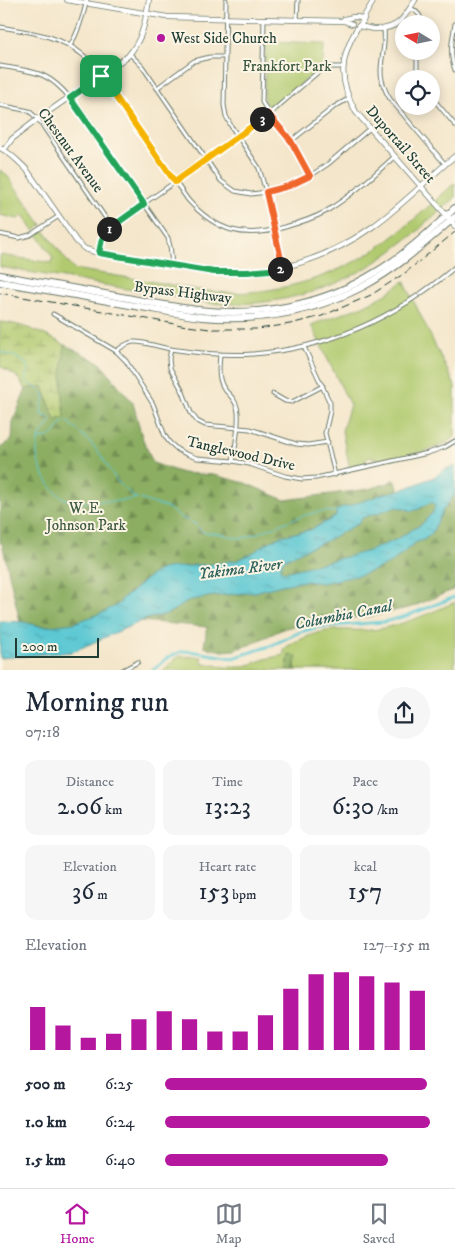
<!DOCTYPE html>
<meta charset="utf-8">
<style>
:root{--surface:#fff;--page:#f6f6f7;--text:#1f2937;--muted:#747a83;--line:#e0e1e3;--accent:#b5179e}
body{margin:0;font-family:"IM FELL DW Pica",serif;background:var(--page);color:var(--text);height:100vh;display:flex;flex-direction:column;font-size:19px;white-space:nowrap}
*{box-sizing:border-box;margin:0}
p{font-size:16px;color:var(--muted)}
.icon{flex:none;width:28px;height:28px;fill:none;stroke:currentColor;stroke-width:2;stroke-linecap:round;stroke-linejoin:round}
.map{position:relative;height:670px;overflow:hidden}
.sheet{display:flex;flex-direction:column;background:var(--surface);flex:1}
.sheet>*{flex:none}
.needle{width:32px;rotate:280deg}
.buttons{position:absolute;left:395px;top:15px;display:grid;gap:10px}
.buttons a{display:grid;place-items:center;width:45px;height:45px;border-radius:50%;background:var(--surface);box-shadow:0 2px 12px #0003;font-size:25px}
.scale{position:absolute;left:15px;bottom:12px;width:84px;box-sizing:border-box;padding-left:5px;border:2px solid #1f3d34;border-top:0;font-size:14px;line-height:18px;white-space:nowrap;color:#1f3d34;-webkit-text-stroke:4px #fcf5e5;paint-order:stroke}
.pin{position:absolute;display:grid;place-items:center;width:42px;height:42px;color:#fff;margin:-21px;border-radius:10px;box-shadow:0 2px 8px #0006}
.km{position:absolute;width:25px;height:25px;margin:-12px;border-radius:50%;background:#222;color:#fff;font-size:14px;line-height:25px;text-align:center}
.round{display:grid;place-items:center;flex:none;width:52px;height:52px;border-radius:26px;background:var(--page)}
.headline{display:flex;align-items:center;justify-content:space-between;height:85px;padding:0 25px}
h1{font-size:28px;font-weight:600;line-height:38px}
.stats{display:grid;grid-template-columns:repeat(3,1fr);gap:8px;height:85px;padding:5px 25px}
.stats div{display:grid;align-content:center;border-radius:12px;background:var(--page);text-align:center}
.stats b{font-size:25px;font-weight:600}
.stats small{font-size:14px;font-weight:400}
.stats p{font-size:14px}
.chart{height:140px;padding:10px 25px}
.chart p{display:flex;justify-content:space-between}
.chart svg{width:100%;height:90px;margin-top:5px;stroke:var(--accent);stroke-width:6}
ul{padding:0 25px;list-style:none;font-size:16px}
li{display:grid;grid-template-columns:80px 60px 1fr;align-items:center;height:38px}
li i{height:12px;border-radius:6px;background:var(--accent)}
.dock{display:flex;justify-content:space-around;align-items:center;height:70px;border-top:1px solid var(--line);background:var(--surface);font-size:14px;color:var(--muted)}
.dock a{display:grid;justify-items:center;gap:2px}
.dock .on{color:var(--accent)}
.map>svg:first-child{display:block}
.green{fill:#b1ca70;stroke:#688452}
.forest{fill:url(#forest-firs);stroke:#56764b}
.wetland{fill:url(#wetland-marsh);stroke:#688452}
.water{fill:url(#water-ripples);stroke:#3e8284;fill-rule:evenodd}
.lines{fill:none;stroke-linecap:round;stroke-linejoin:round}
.stream{stroke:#5cc8d3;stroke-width:1}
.canal{stroke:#5cc8d3;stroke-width:3}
.street-casing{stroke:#6a7869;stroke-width:5}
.secondary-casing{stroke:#6a7869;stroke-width:6}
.primary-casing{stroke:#6a7869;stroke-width:7}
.highway-casing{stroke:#6a7869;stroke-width:8}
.street{stroke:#fff;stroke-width:3}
.secondary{stroke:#fff;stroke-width:4.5}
.primary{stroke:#fff;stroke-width:5}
.highway{stroke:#fff;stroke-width:6}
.rail{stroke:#1f3d34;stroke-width:1;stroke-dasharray:8 4;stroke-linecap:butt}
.split-1-casing{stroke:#fff;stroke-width:10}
.split-2-casing{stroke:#fff;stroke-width:10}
.split-3-casing{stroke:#fff;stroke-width:10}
.split-4-casing{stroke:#fff;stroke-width:10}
.split-1{stroke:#22a559;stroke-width:6}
.split-2{stroke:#22a559;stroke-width:6}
.split-3{stroke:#f0652b;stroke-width:6}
.split-4{stroke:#f5b400;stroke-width:6}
.poi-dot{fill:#b5179e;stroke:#fcf5e5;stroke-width:2}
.labels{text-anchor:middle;stroke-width:4;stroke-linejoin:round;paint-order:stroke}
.poi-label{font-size:15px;fill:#1f3d34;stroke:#fcf5e5;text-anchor:start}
.park-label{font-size:15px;fill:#3c5940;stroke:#fcf5e5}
.street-label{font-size:15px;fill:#1f3d34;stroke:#fcf5e5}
.water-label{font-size:16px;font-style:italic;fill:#2e605c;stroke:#fcf5e5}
</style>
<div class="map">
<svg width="455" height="671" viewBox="0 0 455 671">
<defs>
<pattern id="forest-firs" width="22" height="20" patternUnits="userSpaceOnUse" patternTransform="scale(1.25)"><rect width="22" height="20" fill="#8cae62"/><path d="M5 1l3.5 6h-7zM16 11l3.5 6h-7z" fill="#728f52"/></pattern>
<pattern id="wetland-marsh" width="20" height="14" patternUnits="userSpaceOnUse" patternTransform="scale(1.25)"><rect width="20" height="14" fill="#b1ca70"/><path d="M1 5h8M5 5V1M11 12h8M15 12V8" fill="none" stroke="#8fa55d"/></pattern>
<pattern id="water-ripples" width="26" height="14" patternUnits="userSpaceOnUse" patternTransform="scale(1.25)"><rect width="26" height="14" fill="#5cc8d3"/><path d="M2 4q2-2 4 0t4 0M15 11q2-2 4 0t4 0" fill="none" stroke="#4ba4ac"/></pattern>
</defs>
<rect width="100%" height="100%" fill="#fcf5e5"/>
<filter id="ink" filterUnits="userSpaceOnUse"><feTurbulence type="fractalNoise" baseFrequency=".02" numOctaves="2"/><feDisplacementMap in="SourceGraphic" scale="10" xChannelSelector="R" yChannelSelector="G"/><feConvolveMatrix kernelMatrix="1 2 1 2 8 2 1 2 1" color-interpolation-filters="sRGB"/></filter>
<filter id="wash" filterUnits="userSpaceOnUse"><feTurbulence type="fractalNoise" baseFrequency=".0096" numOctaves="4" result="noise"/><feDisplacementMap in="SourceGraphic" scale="20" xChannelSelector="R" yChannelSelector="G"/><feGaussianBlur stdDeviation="1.12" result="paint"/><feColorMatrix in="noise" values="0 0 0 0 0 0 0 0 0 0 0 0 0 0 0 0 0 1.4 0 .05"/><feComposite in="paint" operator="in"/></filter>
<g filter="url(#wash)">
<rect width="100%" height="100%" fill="#f4e6cb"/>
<g class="green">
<polygon points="266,42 324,44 323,67 315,72 270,110 268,110 264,100"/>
<polygon points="0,170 6,174 42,225 34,231 23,215 18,219 0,215"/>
<path d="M455,183V198L429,221L427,220C424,228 409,238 402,243C347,288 279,309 208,303L0,267V255L52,263L53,258L37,234L43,229L73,269C105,274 136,279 167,284C187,288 208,292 228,293C276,293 325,280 366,255C399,236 426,208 455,183Z"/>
<path d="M404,281L455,386V437C437,452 401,456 378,462L376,457L375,458L369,457L366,460L364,465L350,469L342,431L350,405L311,325L363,306L385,295Z"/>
<path d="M455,602V670H296L295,663L289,655L287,670L163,671L179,656L202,657V663L225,667H240L252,664L265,659L284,655V649C290,644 296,641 304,638C313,634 323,631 333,630C349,629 364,632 379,629C405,624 431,613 455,602Z"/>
</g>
<g class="forest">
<path d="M65,345L99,362L133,403L142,437L153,463L182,473L214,475L245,483L285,500L369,489L388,483L394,479L399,490L383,494L363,501L310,530L281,536L264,545L254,552L238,560L206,565H193C183,570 171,566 161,570C146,576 135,590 122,599C117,610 103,612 93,616C87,619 81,622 74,623C66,625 56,626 47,626C38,626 29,623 20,622L2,543H0V448L12,440L13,422L26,389L43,386L55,420L65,417C61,389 61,372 65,345Z"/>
<polygon points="455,494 455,589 412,607 372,616 327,620 285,628 249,645 234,650 223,651 204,647 207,627 141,621 167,614 191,600 214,596 255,592 282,585 305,581 322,583 387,565 397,558 415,543 425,539 432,533 443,510"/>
<polygon points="431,502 435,505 433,512 422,524 395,540 369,551 285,572 280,569 283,561 295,554 326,541 359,523 362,518 395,507 404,508 408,510 419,509"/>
<polygon points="289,654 297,656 295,663 296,670 287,670"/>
</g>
<path class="wetland" d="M0,322C21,323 47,335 65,345C61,372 61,389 65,417L55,420L43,386L26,389L16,376L0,366Z"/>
<path class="water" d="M455,466V494L443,510L432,533L425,539L415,543L397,558L387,565L361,575L322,583L305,581L282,585L255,592L214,596L191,600L167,614L146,619L72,652L0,658V621L23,622L40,626H50L74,623L107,611L108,609L114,607L121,602V599C135,592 145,577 160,570C169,566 181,568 191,566L193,565H206L238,560L254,552L264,545L281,536L310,530L328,521L336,516V510H339L342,507H346L383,494L404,489L434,477L446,469ZM431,502L435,505L433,512L422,524L395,540L369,551L285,572L280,569L283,561L295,554L326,541L359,523L362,518L395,507L404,508L412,511L419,509Z"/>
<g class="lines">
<g class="stream">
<path d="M0,352L14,356L26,363C30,372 25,373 26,379C27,385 31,385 35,387C39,389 42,393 45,396L41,410V414C45,417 50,415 51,422L40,436V439C54,438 55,430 64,421H67L90,442L100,454L117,481L134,497L138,498"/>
<path d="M39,439C38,442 37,446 37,450C36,467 52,495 68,500C76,504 86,502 95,501C109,501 123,502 137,498"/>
<path d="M140,499L168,508L181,518L194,523L204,533C210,533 215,533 220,534C227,535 236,539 243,538C271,531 308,507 336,512"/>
</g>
<polyline class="canal" points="152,671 167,658 180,652 189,651 233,658 270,646 300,632 319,627 384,622 406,616 455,597"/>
</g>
</g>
<g filter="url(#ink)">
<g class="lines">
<defs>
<g id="street">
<polyline points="226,0 224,105 226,116 231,126 259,168 267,195 283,268"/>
<path d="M411,8C417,12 422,15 421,24"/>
<polyline points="264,19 262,102 269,114 291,141 310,176"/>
<polyline points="297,20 298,0"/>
<path d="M455,24C452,40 449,54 455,70"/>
<path d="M0,27C30,32 59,35 83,55C90,61 95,69 101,76L188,200C217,232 244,239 285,227C299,223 312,219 325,212C350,197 373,176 394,157"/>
<path d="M384,29C387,57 372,70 390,99L445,164"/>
<path d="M70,46C79,31 83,17 87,0"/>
<polyline points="417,51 417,71 419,79"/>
<polyline points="130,54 142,66 221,181 235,191 251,194 267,192 289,186 310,176 328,164 370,128"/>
<path d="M0,66C33,72 47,70 70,98L168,238C171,248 172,256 171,266"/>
<polyline points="157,88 194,61 210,57 225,57"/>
<polyline points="431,96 455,125"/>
<polyline points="0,105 29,111 38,119 111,226"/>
<polyline points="291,141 334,107 348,99"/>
<polyline points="0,234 19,238 30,235 59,216"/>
<polyline points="99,253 102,239 111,226 207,160 269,114 318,72 330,67 343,67"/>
<polyline points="53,314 116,351 126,361 153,404 165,436 169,442 178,450 186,454 197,458 233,461 249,464 285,476 302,479 316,478 428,453 445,447 455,441"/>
<polyline points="304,347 330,403 330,411 325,433 335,475"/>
<polyline points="171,349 169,359 170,368 183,392 191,413 197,421 205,425 250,429 296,444 308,445 328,442"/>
<path d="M116,351C122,347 126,343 133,342C143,341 159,347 170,349C197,353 226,356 253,354C330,348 397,317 455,267"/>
<path d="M220,354C219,367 217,381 226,391C231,396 235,400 237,407C241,418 235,448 233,461"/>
<polyline points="273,394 285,401 292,402 323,386"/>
<polyline points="121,671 138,662"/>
</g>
<g id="secondary">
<polyline points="67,0 167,17 344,21 352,24"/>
<path d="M344,19C350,18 360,14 363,21C361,25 358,25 356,30C339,60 339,82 356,112L447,216"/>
<polyline points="363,21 365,15 374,0"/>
<path d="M359,26C365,27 370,29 375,29C398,30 405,17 415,0"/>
<path d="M0,148C10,152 19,162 27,170L77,242L85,249L99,253C128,258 156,263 185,268C195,269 205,272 215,272C273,276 324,261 372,227C402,206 427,179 455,156"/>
<path d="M4,150L12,139L38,119L128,56C143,38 145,23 149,0"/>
</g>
<polyline id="primary" points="449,218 455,226"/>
<g id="highway">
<path d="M0,275C42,283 84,290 127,298C154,303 181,309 209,311C267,316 326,303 376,272C405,255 430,231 455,208"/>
<path d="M0,282C41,289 82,296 124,304C150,308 176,314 202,317C259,322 314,312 364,286C398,268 426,242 455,217"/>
</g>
</defs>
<use href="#street" class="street-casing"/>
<use href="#secondary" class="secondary-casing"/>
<use href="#primary" class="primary-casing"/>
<use href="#highway" class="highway-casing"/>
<use href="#street" class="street"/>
<use href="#secondary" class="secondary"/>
<use href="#primary" class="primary"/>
<use href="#highway" class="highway"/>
<polyline class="rail" points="0,293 187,326 210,329 258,329 290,324 322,316 371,295 405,273 455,232"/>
</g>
</g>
<g class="lines" filter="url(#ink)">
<defs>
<polyline id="split-1" points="101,76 70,98 144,204 109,229"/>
<polyline id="split-2" points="109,229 102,239 99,253 214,272 247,272 280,269"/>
<polyline id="split-3" points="262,119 268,114 271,117 291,141 310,176 289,186 266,192 283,268 280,269"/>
<polyline id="split-4" points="101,76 175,182 262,119"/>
</defs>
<use href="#split-1" class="split-1-casing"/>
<use href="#split-2" class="split-2-casing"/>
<use href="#split-3" class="split-3-casing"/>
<use href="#split-4" class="split-4-casing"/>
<use href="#split-1" class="split-1"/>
<use href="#split-2" class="split-2"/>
<use href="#split-3" class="split-3"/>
<use href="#split-4" class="split-4"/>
</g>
<circle class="poi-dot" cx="161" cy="38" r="5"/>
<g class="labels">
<g class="poi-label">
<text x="171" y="43">West Side Church</text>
</g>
<g class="park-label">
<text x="287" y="71">Frankfort Park</text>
<text x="86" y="513">W. E.<tspan x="86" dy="17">Johnson Park</tspan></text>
</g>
<g class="street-label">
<text transform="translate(401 144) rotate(49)" y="5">Duportail Street</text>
<text transform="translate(71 150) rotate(54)" y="5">Chestnut Avenue</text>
<text transform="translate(183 292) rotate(7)" y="5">Bypass Highway</text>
<text transform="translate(241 453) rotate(13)" y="5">Tanglewood Drive</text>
</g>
<g class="water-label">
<text transform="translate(240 568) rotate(-7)" y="6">Yakima River</text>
<text transform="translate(343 614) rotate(-11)" y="6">Columbia Canal</text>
</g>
</g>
</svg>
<div class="buttons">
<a><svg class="needle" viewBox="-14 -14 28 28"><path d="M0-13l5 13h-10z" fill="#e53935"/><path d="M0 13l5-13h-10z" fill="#747a83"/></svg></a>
<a><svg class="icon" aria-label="locate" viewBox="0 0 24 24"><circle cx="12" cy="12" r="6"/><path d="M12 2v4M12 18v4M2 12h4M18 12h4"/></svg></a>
</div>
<div class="scale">200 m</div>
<div class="pin" style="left:101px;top:76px;background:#1e9e55"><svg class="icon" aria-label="arrive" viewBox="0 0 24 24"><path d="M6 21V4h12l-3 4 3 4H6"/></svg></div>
<b class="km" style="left:109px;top:229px">1</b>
<b class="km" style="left:280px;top:269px">2</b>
<b class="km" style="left:262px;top:119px">3</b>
</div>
<section class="sheet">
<div class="headline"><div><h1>Morning run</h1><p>07:18</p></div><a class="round"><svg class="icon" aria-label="share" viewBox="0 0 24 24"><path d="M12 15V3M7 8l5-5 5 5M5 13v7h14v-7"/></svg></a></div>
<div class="stats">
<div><p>Distance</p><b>2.06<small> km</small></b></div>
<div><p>Time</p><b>13:23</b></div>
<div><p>Pace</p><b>6:30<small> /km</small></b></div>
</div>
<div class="stats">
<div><p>Elevation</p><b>36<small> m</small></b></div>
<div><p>Heart rate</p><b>153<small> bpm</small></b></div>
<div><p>kcal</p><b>157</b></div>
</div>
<div class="chart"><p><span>Elevation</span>127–155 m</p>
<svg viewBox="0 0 160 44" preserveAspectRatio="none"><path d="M5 44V23M15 44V32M25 44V38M35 44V36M45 44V29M55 44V25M65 44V29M75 44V35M85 44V35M95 44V27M105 44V14M115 44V7M125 44V6M135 44V8M145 44V11M155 44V15"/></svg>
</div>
<ul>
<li><b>500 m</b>6:25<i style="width:99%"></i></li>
<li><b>1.0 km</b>6:24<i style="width:100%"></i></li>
<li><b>1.5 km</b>6:40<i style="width:84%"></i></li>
</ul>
</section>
<nav class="dock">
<a class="on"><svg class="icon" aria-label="home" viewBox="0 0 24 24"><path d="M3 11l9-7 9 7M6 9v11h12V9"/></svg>Home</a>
<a><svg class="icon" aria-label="map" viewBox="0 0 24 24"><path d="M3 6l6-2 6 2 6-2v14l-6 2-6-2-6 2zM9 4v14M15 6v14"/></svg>Map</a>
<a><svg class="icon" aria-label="saved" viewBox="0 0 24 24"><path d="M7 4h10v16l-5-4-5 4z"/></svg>Saved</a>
</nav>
